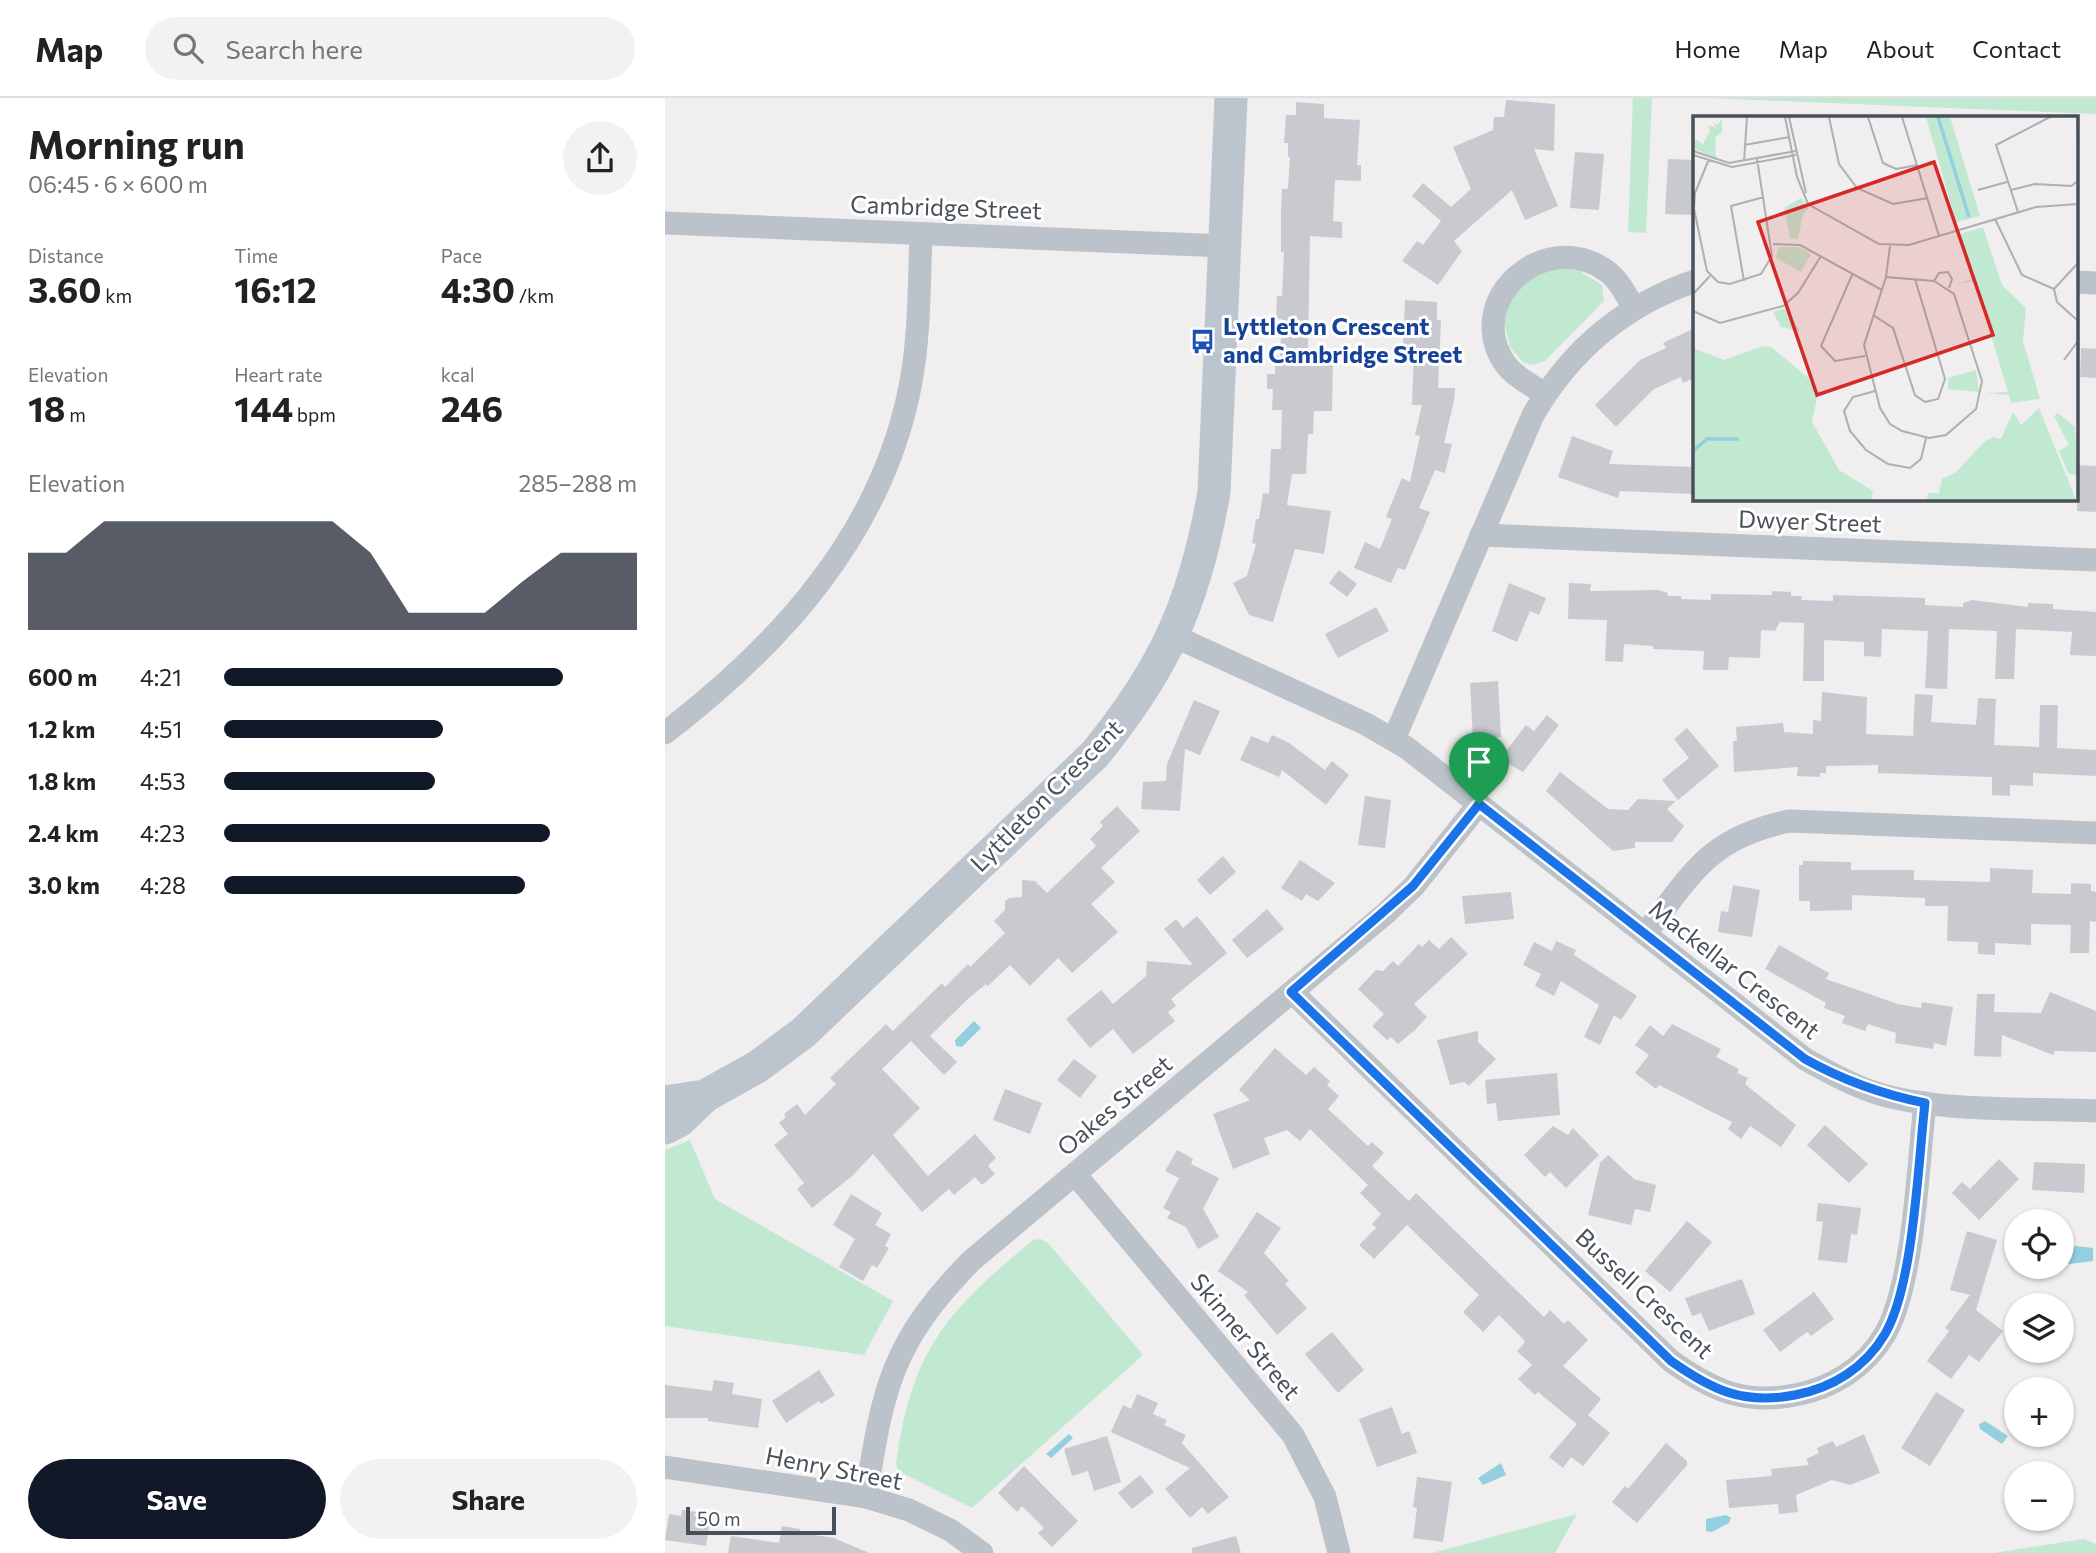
<!DOCTYPE html>
<meta charset="utf-8">
<style>
:root{--surface:#fff;--page:#f2f2f2;--text:#222;--muted:#767676;--line:#e0e0e0;--accent:#111827}
body{margin:0;font-family:Commissioner,sans-serif;background:var(--page);color:var(--text);height:100vh;display:flex;flex-direction:column;font-size:26px;white-space:nowrap}
*{box-sizing:border-box;margin:0}
p{font-size:23px;color:var(--muted)}
.icon{flex:none;width:38px;height:38px;fill:none;stroke:currentColor;stroke-width:2;stroke-linecap:round;stroke-linejoin:round}
.map{position:relative;flex:1;overflow:hidden}
.side{display:flex;flex-direction:column;background:var(--surface);width:665px}
.side>*{flex:none}
.fabs{position:absolute;left:1339px;top:1111px;display:grid;gap:14px}
.fabs a{display:grid;place-items:center;width:70px;height:70px;border-radius:50%;background:var(--surface);box-shadow:0 2px 5px #0004;font-size:35px}
.scale{position:absolute;left:21px;bottom:18px;width:150px;box-sizing:border-box;padding-left:7px;border:4px solid #485159;border-top:0;font-size:19px;line-height:24px;white-space:nowrap;color:#485159;-webkit-text-stroke:5px #fff;paint-order:stroke}
.pin{position:absolute;display:grid;place-items:center;width:60px;height:60px;color:#fff;margin:-72px -30px;border-radius:50% 50% 50% 0;rotate:-45deg;box-shadow:0 0 7px #0007}
.pin .icon{rotate:45deg}
.round{display:grid;place-items:center;flex:none;width:74px;height:74px;border-radius:37px;background:var(--page)}
.headline{display:flex;align-items:center;justify-content:space-between;height:119px;padding:0 28px}
h1{font-size:38px;font-weight:700;line-height:52px}
.metrics{display:grid;grid-template-columns:repeat(3,1fr);gap:10px;height:119px;padding:7px 28px}
.metrics div{display:grid;align-content:center}
.metrics b{font-size:35px;font-weight:700}
.metrics small{font-size:19px;font-weight:400}
.metrics p{font-size:19px}
.chart{height:196px;padding:14px 28px}
.chart p{display:flex;justify-content:space-between}
.chart svg{width:100%;height:126px;margin-top:7px;fill:var(--accent);opacity:.7}
.action{display:flex;gap:14px;margin-top:auto;padding:14px 28px}
.action a{flex:1;height:80px;border-radius:42px;background:var(--accent);color:#fff;font-size:28px;font-weight:700;line-height:80px;text-align:center}
.action a+a{background:var(--page);color:var(--text)}
ul{padding:0 28px;list-style:none;font-size:23px}
li{display:grid;grid-template-columns:112px 84px 1fr;align-items:center;height:52px}
li i{height:18px;border-radius:9px;background:var(--accent)}
header{display:flex;align-items:center;gap:42px;box-sizing:border-box;height:98px;padding:0 35px;background:var(--surface);border-bottom:2px solid var(--line)}
header strong{font-size:33px}
nav{display:flex;gap:38px;margin-inline-start:auto;font-size:24px}
.search{width:490px;height:63px;background:var(--page);display:flex;align-items:center;gap:18px;box-sizing:border-box;padding:0 24px;border-radius:38px;color:var(--muted);font-size:26px}
main{display:flex;flex:1;min-height:0}
.map>svg:first-child{display:block}
.green{fill:#c1e9d1}
.water{fill:#94cfe0}
.building{fill:#c9cad0}
.lines{fill:none;stroke-linecap:round;stroke-linejoin:round}
.street{stroke:#bbc2c9;stroke-width:23}
.secondary{stroke:#bcc4cd;stroke-width:33}
.route-casing{stroke:#fff;stroke-width:14}
.route{stroke:#1a73e8;stroke-width:9}
.labels{text-anchor:middle;stroke-width:6;stroke-linejoin:round;paint-order:stroke}
.street-label{font-size:24px;fill:#485159;stroke:#fff}
.transit-label{font-size:24px;font-weight:bold;fill:#164399;stroke:#fff;text-anchor:start}
.inset-river{fill:none;stroke:#94cfe0;stroke-width:3.5}
.inset-road{fill:none;stroke:#adafb2;stroke-width:2}
.view{fill:#d62828;fill-opacity:0.15;stroke:#d62828;stroke-width:3.5}
.inset-edge{fill:none;stroke:#485159;stroke-width:3.5}
</style>
<header>
<strong>Map</strong>
<div class="search"><svg class="icon" aria-label="search" viewBox="0 0 24 24"><circle cx="10" cy="10" r="6"/><path d="M15 15l6 6"/></svg>Search here</div>
<nav><a>Home</a><a>Map</a><a>About</a><a>Contact</a></nav>
</header>
<main>
<section class="side">
<div class="headline"><div><h1>Morning run</h1><p>06:45 · 6 × 600 m</p></div><a class="round"><svg class="icon" aria-label="share" viewBox="0 0 24 24"><path d="M12 15V3M7 8l5-5 5 5M5 13v7h14v-7"/></svg></a></div>
<div class="metrics">
<div><p>Distance</p><b>3.60<small> km</small></b></div>
<div><p>Time</p><b>16:12</b></div>
<div><p>Pace</p><b>4:30<small> /km</small></b></div>
</div>
<div class="metrics">
<div><p>Elevation</p><b>18<small> m</small></b></div>
<div><p>Heart rate</p><b>144<small> bpm</small></b></div>
<div><p>kcal</p><b>246</b></div>
</div>
<div class="chart"><p><span>Elevation</span>285–288 m</p>
<svg viewBox="0 0 160 44" preserveAspectRatio="none"><path d="M0 44V17L10 17L20 6L30 6L40 6L50 6L60 6L70 6L80 6L90 17L100 38L110 38L120 38L130 27L140 17L150 17L160 17V44z"/></svg>
</div>
<ul>
<li><b>600 m</b>4:21<i style="width:82%"></i></li>
<li><b>1.2 km</b>4:51<i style="width:53%"></i></li>
<li><b>1.8 km</b>4:53<i style="width:51%"></i></li>
<li><b>2.4 km</b>4:23<i style="width:79%"></i></li>
<li><b>3.0 km</b>4:28<i style="width:73%"></i></li>
</ul>
<div class="action"><a>Save</a><a>Share</a></div>
</section>
<div class="map">
<svg width="1431" height="1455" viewBox="0 0 1431 1455">
<rect width="100%" height="100%" fill="#f0eeee"/>
<g class="green">
<polygon points="968,0 987,0 981,135 963,134"/>
<polygon points="1044,0 1431,0 1431,16"/>
<polygon points="908,169 937,187 939,203 880,263 868,267 859,265 845,249 839,225 846,197 874,171"/>
<polygon points="25,1042 50,1101 228,1203 199,1257 0,1228 0,1052"/>
<path d="M376,1141L383,1145L478,1257L307,1410L233,1373L231,1366C246,1252 282,1213 368,1142Z"/>
<polygon points="912,1416 890,1455 767,1455"/>
<polygon points="1419,1441 1431,1446 1431,1455 1329,1455"/>
</g>
<g class="water">
<polygon points="309,923 316,930 297,949 291,948 290,942"/>
<polygon points="1412,1148 1428,1150 1428,1163 1405,1166 1397,1164 1397,1151"/>
<polygon points="1320,1323 1343,1338 1337,1346 1315,1331 1314,1326"/>
<polygon points="404,1336 408,1340 386,1360 381,1356"/>
<polygon points="836,1365 841,1377 818,1387 813,1380"/>
<polygon points="1061,1417 1066,1420 1064,1425 1047,1434 1041,1433 1041,1421"/>
</g>
<g class="building">
<polygon points="841,2 890,6 889,53 869,51 893,108 860,122 847,92 789,143 797,153 773,187 737,163 752,143 758,147 776,123 747,98 758,85 786,109 806,91 788,49 828,32 829,19 839,19"/>
<polygon points="631,4 659,6 659,20 695,22 692,67 696,67 696,83 670,82 668,123 677,124 677,140 645,138 643,251 668,253 667,313 649,313 648,336 643,336 641,376 627,376 622,407 666,413 659,456 630,451 608,524 584,517 568,485 582,478 591,446 587,445 591,421 594,421 598,395 604,396 606,351 616,351 617,312 607,312 608,291 602,291 602,276 610,276 610,258 615,258 617,221 611,221 612,198 617,198 619,154 616,154 616,115 617,91 623,91 625,59 623,59 623,45 619,45 621,17 631,17"/>
<polygon points="910,54 939,56 934,112 905,110"/>
<polygon points="1003,61 1030,62 1027,117 1000,116"/>
<polygon points="740,202 772,204 772,222 776,222 773,290 790,290 789,303 779,345 787,346 780,375 770,372 754,410 765,414 740,472 733,470 726,485 689,470 700,444 715,451 727,421 721,419 737,380 745,384 755,338 750,337 757,307 747,307 749,251 738,250"/>
<polygon points="1030,230 1030,280 1018,285 1016,279 989,291 951,329 930,307 975,262 1001,250 998,245"/>
<polygon points="1416,250 1431,251 1431,280 1415,279"/>
<polygon points="907,338 948,353 944,366 1030,369 1030,396 955,393 953,400 893,379"/>
<polygon points="1412,367 1431,368 1431,414 1412,413"/>
<polygon points="674,472 692,486 682,499 664,485"/>
<polygon points="844,485 881,500 874,517 865,513 852,544 827,533"/>
<polygon points="904,485 926,486 925,493 993,492 1003,495 1003,498 1016,498 1016,501 1046,502 1046,496 1107,497 1107,493 1126,494 1126,498 1137,498 1136,502 1168,503 1168,497 1260,500 1260,507 1298,509 1298,505 1307,502 1363,509 1363,505 1388,506 1388,511 1431,514 1431,558 1405,557 1407,534 1351,531 1349,581 1330,581 1332,533 1284,531 1282,591 1260,590 1263,533 1217,531 1216,559 1199,558 1199,544 1159,542 1159,583 1138,583 1139,525 1115,524 1110,533 1096,532 1095,560 1064,559 1063,572 1038,572 1039,553 988,551 988,548 959,546 958,564 940,563 942,522 903,521"/>
<polygon points="711,509 724,533 673,560 660,536"/>
<polygon points="833,583 836,639 808,641 805,585"/>
<polygon points="1157,594 1202,599 1201,636 1248,638 1250,596 1268,597 1266,624 1311,627 1313,600 1331,601 1329,647 1374,649 1375,607 1393,607 1392,650 1431,652 1431,678 1368,675 1368,688 1345,687 1345,698 1327,697 1327,679 1213,675 1213,667 1161,668 1161,675 1155,675 1155,679 1132,678 1133,669 1069,674 1068,643 1072,643 1071,629 1118,625 1119,634 1148,636 1148,622 1156,623"/>
<polygon points="529,602 555,613 535,657 520,651 515,713 476,711 478,684 501,683 502,666"/>
<polygon points="882,617 894,627 858,674 835,661 861,627 869,633"/>
<polygon points="1022,630 1054,668 1013,702 997,682 1024,660 1009,641"/>
<polygon points="607,637 624,645 660,672 667,663 684,677 661,707 617,672 614,679 575,662 586,638 603,645"/>
<polygon points="895,674 943,711 963,712 973,701 1011,703 1002,711 1019,728 1007,744 970,744 970,750 948,753 881,693"/>
<polygon points="700,698 726,702 720,750 693,747"/>
<polygon points="452,708 475,733 436,770 450,784 426,806 453,834 407,875 393,860 365,888 345,867 323,888 321,886 305,899 265,938 292,964 279,977 246,943 217,971 255,1010 228,1037 263,1078 310,1036 331,1060 323,1068 330,1076 317,1087 310,1079 289,1097 284,1091 257,1114 208,1056 187,1078 147,1110 132,1091 139,1085 109,1047 123,1036 114,1025 121,1019 119,1016 132,1006 140,1017 171,986 165,980 221,926 228,933 277,885 280,889 303,866 305,869 340,835 329,823 340,812 340,803 344,800 357,799 357,782 370,783 382,795 431,748 425,741 438,728 435,724"/>
<polygon points="558,758 571,774 545,797 532,782"/>
<polygon points="635,762 670,785 653,803 641,796 637,803 616,790"/>
<polygon points="1138,763 1186,764 1186,772 1249,772 1249,782 1325,784 1325,770 1368,772 1367,795 1406,796 1406,785 1426,786 1426,793 1431,794 1431,824 1425,823 1424,855 1405,855 1406,827 1366,826 1366,847 1330,845 1330,857 1313,856 1313,844 1282,843 1283,808 1260,808 1260,800 1187,797 1187,812 1145,813 1145,803 1134,803 1134,767 1138,767"/>
<polygon points="1068,787 1095,792 1087,839 1053,834 1056,813 1063,814"/>
<polygon points="846,794 849,821 800,826 797,798"/>
<polygon points="602,811 619,831 582,860 567,842"/>
<polygon points="532,818 562,855 506,901 511,908 503,914 510,923 468,956 448,931 425,950 401,921 436,892 448,906 481,878 482,863 528,867 499,831 511,821 518,830"/>
<polygon points="786,839 803,856 749,906 762,919 750,932 733,946 726,939 722,942 707,928 719,916 693,891 711,872 718,873 728,863 733,868 754,846 757,849 764,842 774,851"/>
<polygon points="891,843 911,852 909,857 972,898 956,922 949,917 935,947 919,939 934,907 896,883 889,898 870,888 876,876 858,867 869,844 887,853"/>
<polygon points="1114,847 1164,875 1161,881 1233,906 1256,910 1257,904 1288,909 1281,948 1269,945 1268,951 1230,945 1231,935 1203,926 1200,933 1177,925 1180,918 1159,910 1161,905 1100,871"/>
<polygon points="1385,894 1431,913 1431,954 1390,953 1388,957 1337,937 1336,959 1309,958 1312,896 1330,896 1329,914 1376,915"/>
<polygon points="1007,926 1056,951 1051,959 1074,971 1072,975 1083,980 1080,986 1131,1027 1116,1049 1085,1028 1076,1041 1063,1031 1067,1024 994,987 991,991 970,975 984,957 970,947 985,927 998,938"/>
<polygon points="813,933 813,944 831,961 804,988 799,984 785,987 772,942"/>
<polygon points="610,950 641,977 649,969 665,983 662,987 674,998 663,1011 703,1048 707,1044 719,1055 707,1068 744,1103 751,1095 879,1219 885,1212 899,1226 903,1222 923,1242 898,1268 936,1301 923,1317 945,1335 918,1368 906,1359 898,1370 884,1359 912,1326 873,1294 870,1297 853,1281 867,1267 852,1253 860,1244 858,1241 834,1217 818,1234 798,1214 814,1197 742,1127 709,1161 694,1147 711,1130 707,1126 716,1116 695,1095 703,1087 645,1031 635,1043 622,1032 599,1040 605,1056 568,1071 548,1016 585,1002 574,992"/>
<polygon points="409,961 432,978 415,1000 392,982"/>
<polygon points="892,975 895,1017 833,1023 831,1005 822,1006 820,982"/>
<polygon points="340,991 377,1005 365,1036 328,1022"/>
<polygon points="1160,1027 1203,1066 1184,1085 1142,1047"/>
<polygon points="888,1028 903,1037 908,1030 934,1057 901,1090 885,1074 880,1079 859,1057"/>
<polygon points="512,1052 528,1061 526,1066 554,1080 538,1111 554,1139 533,1151 521,1129 502,1120 506,1114 498,1110 514,1080 500,1073"/>
<polygon points="943,1057 969,1081 991,1087 985,1114 970,1111 966,1127 923,1117 935,1065"/>
<polygon points="1334,1061 1354,1081 1314,1122 1287,1095 1297,1084 1305,1091"/>
<polygon points="1369,1064 1420,1066 1419,1095 1367,1092"/>
<polygon points="186,1096 217,1115 210,1127 226,1136 220,1148 224,1150 212,1170 207,1167 198,1183 174,1169 190,1141 168,1127"/>
<polygon points="1153,1105 1196,1110 1192,1137 1186,1136 1182,1165 1153,1162 1158,1124 1151,1123"/>
<polygon points="592,1114 616,1130 599,1155 624,1183 620,1186 642,1210 612,1237 579,1197 583,1194 553,1173"/>
<polygon points="1022,1123 1047,1144 1005,1194 980,1173"/>
<polygon points="1302,1133 1332,1142 1311,1212 1338,1233 1314,1264 1304,1257 1286,1281 1262,1263 1284,1233 1280,1230 1305,1197 1285,1192"/>
<polygon points="1077,1181 1090,1216 1044,1233 1036,1215 1027,1218 1020,1200"/>
<polygon points="1149,1194 1169,1221 1146,1238 1142,1234 1115,1254 1098,1232"/>
<polygon points="667,1234 699,1272 673,1295 640,1256"/>
<polygon points="154,1272 170,1297 156,1306 154,1303 121,1325 107,1303"/>
<polygon points="49,1282 69,1285 67,1296 97,1301 93,1330 43,1323 43,1320 0,1320 0,1287 47,1293"/>
<polygon points="1271,1294 1300,1312 1265,1368 1236,1350"/>
<polygon points="472,1296 493,1305 488,1316 502,1322 499,1327 521,1337 517,1345 564,1399 543,1416 537,1409 525,1420 500,1391 525,1370 446,1334 458,1307 466,1311"/>
<polygon points="727,1309 737,1336 744,1333 752,1355 712,1369 694,1321"/>
<polygon points="1199,1336 1215,1375 1185,1387 1167,1382 1131,1397 1133,1414 1114,1416 1113,1406 1064,1410 1061,1382 1107,1378 1106,1371 1144,1367 1141,1361 1154,1355 1152,1350 1168,1343 1171,1349"/>
<polygon points="442,1338 456,1384 429,1393 423,1373 407,1378 399,1351"/>
<polygon points="1001,1345 1022,1363 1022,1367 972,1425 947,1404 960,1388 963,1391"/>
<polygon points="359,1368 413,1423 387,1449 373,1435 379,1430 357,1408 352,1414 333,1395"/>
<polygon points="475,1377 489,1394 467,1411 453,1395"/>
<polygon points="752,1379 787,1384 778,1444 748,1440 752,1410 748,1409"/>
<polygon points="17,1412 46,1416 41,1448 0,1442 4,1416 16,1418"/>
<polygon points="117,1428 135,1431 135,1435 169,1440 204,1455 63,1455 66,1438 114,1445"/>
<polygon points="571,1438 576,1455 527,1455 527,1450"/>
</g>
<g class="lines">
<g class="street">
<polyline points="0,125 560,148"/>
<polyline points="1412,184 1431,185"/>
<path d="M880,296C868,288 850,279 841,267C796,204 878,129 940,172C953,180 961,197 969,210"/>
<polyline points="816,437 1431,462"/>
<path d="M509,538L701,626L742,650L1140,961C1165,975 1190,989 1218,997C1280,1014 1365,1010 1431,1013"/>
<path d="M0,635C116,546 216,436 245,289C255,239 254,186 256,136"/>
<path d="M729,641L868,317C905,253 959,207 1030,183"/>
<path d="M980,836C1028,775 1043,740 1124,723L1431,735"/>
<path d="M627,894L1006,1263C1047,1292 1079,1307 1130,1297C1167,1290 1200,1270 1220,1236C1249,1186 1253,1066 1260,1005"/>
<polyline points="410,1076 628,1337 660,1399 674,1455"/>
<polyline points="0,1369 201,1399 244,1412 285,1432 317,1455"/>
<path d="M201,1399C218,1290 226,1245 306,1163L721,815L749,788L814,706"/>
</g>
<g class="secondary">
<path d="M0,1004L40,998L92,969L138,935L430,656C501,569 530,503 549,394L566,0"/>
<polyline points="0,1030 14,1023 40,998"/>
</g>
</g>
<g class="lines">
<defs>
<path id="route" d="M814,706L1140,961C1179,983 1216,996 1260,1005C1253,1065 1249,1186 1220,1236C1200,1270 1167,1290 1130,1297C1078,1307 1047,1292 1006,1263L626,894L748,788Z"/>
</defs>
<use href="#route" class="route-casing"/>
<use href="#route" class="route"/>
</g>
<defs>
<symbol id="bus-bare" viewBox="-9 -9 18 18"><path d="M-5-6H5V4H4V6H2V4H-2V6H-4V4H-5ZM-3.5-4V0h7V-4ZM-3.5 1.2v1.5H-2V1.2ZM2 1.2v1.5H3.5V1.2Z" fill="#1a4fb4" stroke="#fff" stroke-width="2.5" paint-order="stroke"/></symbol>
</defs>
<g fill-rule="evenodd">
<use href="#bus-bare" x="520" y="226" width="35" height="35"/>
</g>
<g class="labels">
<g class="street-label">
<text transform="translate(281 110) rotate(2)" y="8">Cambridge Street</text>
<text transform="translate(1145 424) rotate(2)" y="8">Dwyer Street</text>
<text transform="translate(382 698) rotate(-45)" y="8">Lyttleton Crescent</text>
<text transform="translate(1069 872) rotate(38)" y="8">Mackellar Crescent</text>
<text transform="translate(450 1008) rotate(-40)" y="8">Oakes Street</text>
<text transform="translate(979 1196) rotate(43)" y="8">Bussell Crescent</text>
<text transform="translate(580 1239) rotate(50)" y="8">Skinner Street</text>
<text transform="translate(169 1371) rotate(11)" y="8">Henry Street</text>
</g>
<g class="transit-label">
<text x="558" y="237">Lyttleton Crescent<tspan x="558" dy="28">and Cambridge Street</tspan></text>
</g>
</g>
<g transform="translate(1028 18)">
<rect width="385" height="385" fill="#f0eeee"/>
<path d="M233,1H257L287,100L263,106ZM29,3V16L22,22L23,43L0,32V22L10,28L17,15L15,9L23,12L20,6L24,9ZM108,82L116,92L110,98L105,123L97,122L91,92ZM290,111L309,169L333,192L330,225L347,283L318,287L316,279L293,277L315,276L282,165L264,168L281,162L267,118ZM85,131H106L118,138L108,156L83,142ZM92,192L107,215L88,211L80,196ZM70,230L78,231L119,265L125,277L119,306L146,354L180,375L178,384H0V232L31,244ZM283,254L286,276L255,273V262ZM346,292L383,384H234L235,377H246L249,363L262,357L291,326L300,321L308,323L320,296L328,309ZM365,297L382,311L385,360L375,357L366,335L376,329L361,300Z" fill="#c1e9d1"/>
<path class="inset-river" d="M245,1L276,101M0,335L14,323H46"/>
<path class="inset-road" d="M92,1L104,61L115,88L186,128L216,129L343,91L385,88M96,1L113,77M136,1L146,48L164,72L200,88L235,82M175,1L190,47L203,53L225,49M209,1L246,120M384,1L385,23M51,29L97,21M0,35L36,47L103,35M0,39L39,51L103,39M16,43L2,77L1,93L14,155L25,166L37,168L68,158L79,140L64,43M51,46L54,1M285,74L314,66M318,74L342,68L378,70L385,65M325,96L303,29L357,1M302,103L329,159L361,173L364,186L385,205M80,128L107,129L189,174M159,159L128,230L142,245L172,240M193,161L171,229L187,292L197,308L209,315L236,322L253,319L283,293L289,265L261,178L241,165L193,161L197,130M51,165L38,90L71,81M241,165L246,157L255,156L259,163L256,172M361,173L385,147M0,178L17,160M0,195L27,207L90,190L105,177L128,140M180,199L200,212L222,279L232,286L245,283L252,263L222,163M371,244L385,225M182,275L160,281L151,295L157,315L173,334L195,348L217,352L228,343L233,322"/>
<path class="view" d="M241,46L300,219L124,279L65,106Z"/>
<rect width="385" height="385" class="inset-edge"/>
</g>
</svg>
<div class="fabs">
<a><svg class="icon" aria-label="locate" viewBox="0 0 24 24"><circle cx="12" cy="12" r="6"/><path d="M12 2v4M12 18v4M2 12h4M18 12h4"/></svg></a>
<a><svg class="icon" aria-label="layers" viewBox="0 0 24 24"><path d="M12 4l9 5-9 5-9-5zM3 14l9 5 9-5"/></svg></a>
<a>+</a>
<a>−</a>
</div>
<div class="scale">50 m</div>
<div class="pin" style="left:814px;top:706px;background:#1e9e55"><svg class="icon" aria-label="arrive" viewBox="0 0 24 24"><path d="M6 21V4h12l-3 4 3 4H6"/></svg></div>
</div>
</main>
